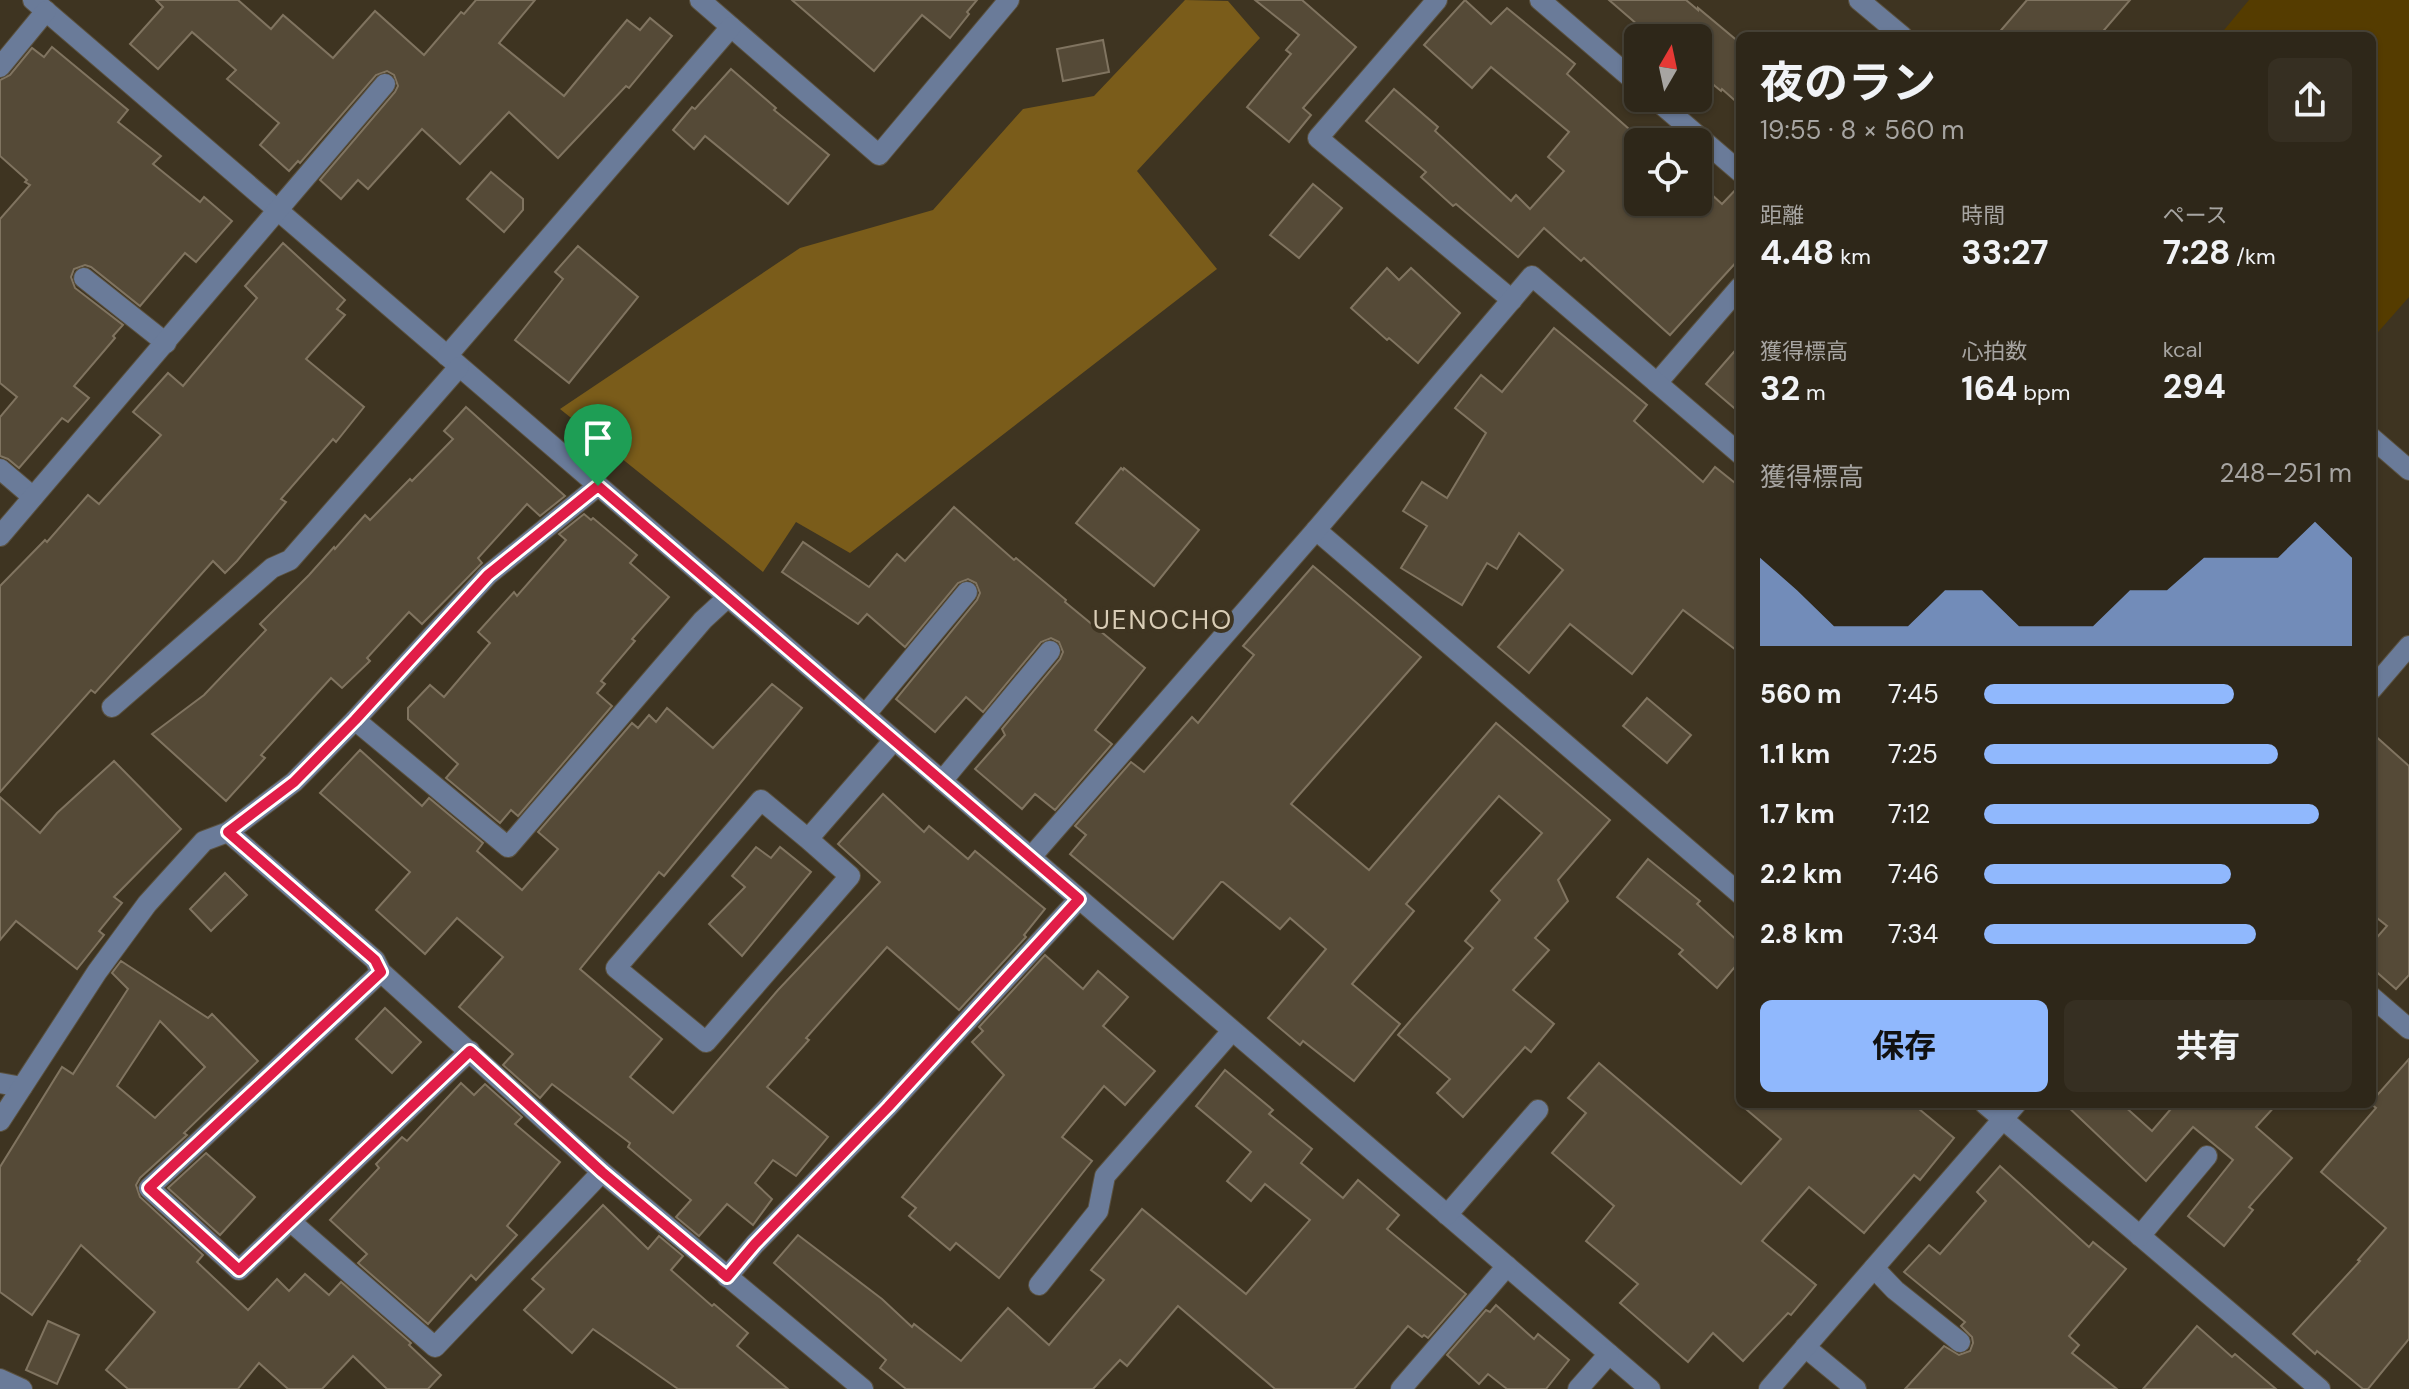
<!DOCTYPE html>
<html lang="ja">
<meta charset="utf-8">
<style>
:root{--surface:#2e2719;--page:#362f22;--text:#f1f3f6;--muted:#a7a5a2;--line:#494438;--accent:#90b8fd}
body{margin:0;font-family:"DM Sans","Noto Sans JP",sans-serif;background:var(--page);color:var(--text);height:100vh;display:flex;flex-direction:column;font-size:30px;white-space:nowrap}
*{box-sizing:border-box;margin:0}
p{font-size:26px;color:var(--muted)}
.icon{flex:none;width:44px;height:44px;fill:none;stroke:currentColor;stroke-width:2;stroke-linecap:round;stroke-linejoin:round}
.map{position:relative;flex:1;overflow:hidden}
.side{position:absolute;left:1736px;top:32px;width:640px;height:1076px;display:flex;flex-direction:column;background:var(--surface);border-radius:12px;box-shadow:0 2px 6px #0004,0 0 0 2px var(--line)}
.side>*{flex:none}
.needle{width:52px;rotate:9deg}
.buttons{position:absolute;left:1624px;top:24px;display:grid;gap:16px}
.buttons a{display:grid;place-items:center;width:88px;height:88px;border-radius:12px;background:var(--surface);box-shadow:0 2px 6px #0004,0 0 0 2px var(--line);font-size:40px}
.pin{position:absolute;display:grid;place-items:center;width:68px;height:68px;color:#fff;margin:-82px -34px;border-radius:50% 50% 50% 0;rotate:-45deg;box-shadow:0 0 8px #0007}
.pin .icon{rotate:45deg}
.round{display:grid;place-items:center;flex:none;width:84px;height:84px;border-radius:12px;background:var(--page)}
.head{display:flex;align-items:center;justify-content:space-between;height:136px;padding:0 24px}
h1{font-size:44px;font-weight:700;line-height:60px}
.stats{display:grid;grid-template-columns:repeat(3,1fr);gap:12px;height:136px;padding:8px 24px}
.stats div{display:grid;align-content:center}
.stats b{font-size:34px;font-weight:700}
.stats small{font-size:22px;font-weight:400}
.stats p{font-size:22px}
.chart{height:224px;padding:16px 24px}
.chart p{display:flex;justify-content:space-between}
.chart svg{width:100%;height:144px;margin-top:8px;fill:var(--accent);opacity:.7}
.cta{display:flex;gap:16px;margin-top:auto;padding:16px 24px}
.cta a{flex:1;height:92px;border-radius:12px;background:var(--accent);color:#111;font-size:32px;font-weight:700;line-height:92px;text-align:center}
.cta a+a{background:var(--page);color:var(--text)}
ul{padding:0 24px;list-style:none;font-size:26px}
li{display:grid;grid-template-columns:128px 96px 1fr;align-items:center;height:60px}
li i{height:20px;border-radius:10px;background:var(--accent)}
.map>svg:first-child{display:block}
.green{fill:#553c00}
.forest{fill:#7a5c1a}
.building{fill:#554a37;stroke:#807460;stroke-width:2;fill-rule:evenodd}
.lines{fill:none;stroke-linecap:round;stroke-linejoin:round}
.minor-casing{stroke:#5a513f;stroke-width:22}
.minor{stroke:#6a7b99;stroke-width:20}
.route-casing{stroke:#fff;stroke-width:16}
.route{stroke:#e11d48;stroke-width:10}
.labels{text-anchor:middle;stroke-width:8;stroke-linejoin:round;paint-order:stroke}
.quarter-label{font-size:26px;letter-spacing:2px;fill:#d9cdb6;stroke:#3e3421}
</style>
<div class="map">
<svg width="2409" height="1389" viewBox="0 0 2409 1389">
<rect width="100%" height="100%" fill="#3e3421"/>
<polygon class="green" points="2249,0 2409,0 2409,297 2372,339 2372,36 2219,36"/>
<polygon class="forest" points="1185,0 1228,1 1260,38 1137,171 1217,269 850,553 796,522 763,572 560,409 800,248 933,210 1023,109 1094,96"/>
<g class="building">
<polygon points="156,0 238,0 271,29 283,15 333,58 375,11 424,55 461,12 464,14 476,0 535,0 499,43 564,96 627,20 640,30 650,18 672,36 629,88 626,86 558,158 509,112 460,164 422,129 368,189 358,180 341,199 320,180 395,92 398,86 394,75 387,71 376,75 300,163 298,161 289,171 260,145 279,123 227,79 236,70 192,32 158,69 130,44 163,7"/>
<polygon points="792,0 977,0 967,12 969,14 950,38 922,15 874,71"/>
<polygon points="1255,0 1302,0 1356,47 1303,108 1311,115 1289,142 1247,107 1291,54 1286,50 1299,35"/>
<polygon points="1465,0 1491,24 1507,8 1575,64 1567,74 1638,137 1638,202 1698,202 1698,182 1722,204 1740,185 1740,258 1670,335 1584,258 1581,261 1544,228 1518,257 1456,204 1453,206 1421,177 1426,172 1366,121 1394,89 1438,127 1435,131 1511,201 1516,195 1530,209 1564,171 1548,157 1569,132 1491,67 1472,88 1424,45"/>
<polygon points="1609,0 1686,0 1698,10 1698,8 1740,43 1740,105 1722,89 1721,91 1698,72 1698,38 1653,38"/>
<polygon points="2027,0 2130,0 2099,36 1996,36"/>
<polygon points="1103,40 1109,72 1063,81 1057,49"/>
<polygon points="52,47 128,110 118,122 161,156 153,164 200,202 204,197 232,221 196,262 185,253 140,306 91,267 85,265 74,269 71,277 75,288 123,325 113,336 115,338 74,386 89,398 68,422 62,418 19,468 8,459 0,456 0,417 17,397 0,383 0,219 30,185 25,182 27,180 0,156 0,80 10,75 32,48 44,57"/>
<polygon points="731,69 776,108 774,110 829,155 788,204 705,136 694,149 673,130 692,107 695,109"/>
<polygon points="491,172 523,199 523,210 504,232 467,199"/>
<polygon points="1313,184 1342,208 1299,258 1270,235"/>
<polygon points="283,243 345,300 337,309 345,315 306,359 364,407 336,442 333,439 281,499 286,502 237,561 225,573 213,561 95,693 91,690 0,792 0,586 45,540 47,542 88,495 99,504 161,435 133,412 168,373 183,386 257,298 245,286"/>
<polygon points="578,246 638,297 569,383 515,340 563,279 555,272"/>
<polygon points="1387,268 1399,280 1411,268 1460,313 1418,363 1389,338 1387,340 1351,308"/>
<polygon points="1554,328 1647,405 1634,421 1703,482 1715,467 1740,487 1740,653 1683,610 1632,674 1570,624 1529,673 1498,647 1563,570 1519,533 1497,569 1487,563 1462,605 1401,568 1427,526 1403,511 1422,482 1447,498 1486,433 1455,408 1481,375 1502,392"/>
<polygon points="1740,345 1740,413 1706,384"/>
<polygon points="466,407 565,496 540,516 527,504 478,558 482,563 422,624 409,612 367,658 370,661 342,688 331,678 261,755 265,758 226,801 152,734 204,695 266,630 260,624 309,575 334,547 335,549 365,515 370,520 410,479 412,481 453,439 444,431"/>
<polygon points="1121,468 1123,470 1124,468 1199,530 1154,586 1076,523"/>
<polygon points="954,507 1014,560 1016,558 1066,600 1065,602 1145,668 1095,730 1112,744 1055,810 1035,794 1022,809 975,769 1005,735 1002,729 1060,659 1063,652 1059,642 1051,638 1041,642 983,712 966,697 935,732 896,699 977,600 980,593 976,583 968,579 958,583 905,647 867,614 858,624 782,572 803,542 869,587 897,554 905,561"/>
<polygon points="584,514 591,520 593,518 637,555 630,563 669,597 632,639 635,641 601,681 605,684 597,693 612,706 518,816 511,810 500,823 446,778 458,764 408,719 408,708 430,685 444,697 490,643 478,632 514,592 517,596 566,540 559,534"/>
<polygon points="1313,566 1421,657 1291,804 1369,870 1496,723 1610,820 1558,880 1568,901 1535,938 1549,950 1513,990 1554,1024 1531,1052 1525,1047 1463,1117 1437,1093 1450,1079 1398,1035 1473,948 1465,941 1500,900 1491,891 1542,833 1499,796 1406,904 1414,911 1352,984 1400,1024 1354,1081 1303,1041 1300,1045 1268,1018 1326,949 1290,918 1280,929 1223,882 1221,882 1173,939 1070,854 1086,835 1075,826 1131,762 1144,772 1192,717 1198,723 1254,655 1243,646"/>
<polygon points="772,684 802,708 664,876 659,872 580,969 662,1039 630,1077 673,1113 778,990 880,882 838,844 883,794 924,832 929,826 968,859 975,851 1045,909 1024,935 1026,937 959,1010 887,947 806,1038 809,1040 767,1087 828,1137 796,1176 773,1160 755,1183 772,1199 753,1225 727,1204 699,1236 676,1217 691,1200 628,1147 630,1143 552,1084 540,1098 503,1065 513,1054 459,1007 503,957 457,918 425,954 376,910 410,872 320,793 360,750 422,806 429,798 483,843 477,851 522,890 558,849 538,832 632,723 638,728 649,715 656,722 667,708 713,748"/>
<polygon points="1647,698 1691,735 1667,763 1623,726"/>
<polygon points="2372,733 2409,766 2409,975 2396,989 2372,968 2372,943 2387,926 2372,914"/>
<polygon points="114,761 181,829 114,897 122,903 99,931 104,935 77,969 16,921 0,940 0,797 40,833 57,813"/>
<polygon points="756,847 771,858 780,847 811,872 742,956 709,924 745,887 732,876"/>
<polygon points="1648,859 1700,901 1697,904 1740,943 1740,961 1717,988 1679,954 1683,950 1617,897"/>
<polygon points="225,873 247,895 211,931 190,909"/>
<polygon points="1045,955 1083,989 1098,971 1128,997 1103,1026 1155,1071 1125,1105 1104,1086 1062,1137 1092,1161 999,1278 956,1243 950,1250 909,1216 916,1208 902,1197 1004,1075 972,1042 983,1031 979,1027"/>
<path d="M121,961L208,1018L212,1014L258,1061L184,1133L187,1135L140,1178L136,1185L140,1197L203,1255L197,1262L248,1310L277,1279L289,1291L305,1274L329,1295L341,1282L411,1343L409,1345L441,1375L428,1389H387L353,1356L322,1389H288L259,1363L238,1389H128L106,1370L155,1312L81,1245L32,1315L0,1292V1167L62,1067L73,1074L128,989L112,973ZM160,1021L205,1067L155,1118L117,1086Z"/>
<polygon points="385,1008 421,1042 392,1073 356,1039"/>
<polygon points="2409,1059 2409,1339 2368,1389 2363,1389 2317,1351 2315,1354 2293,1334 2360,1261 2358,1260 2386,1228 2321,1172 2376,1108 2371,1104 2372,1101"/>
<polygon points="1599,1063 1741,1184 1781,1139 1740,1104 1913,1104 1954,1138 1920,1180 1914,1175 1864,1233 1809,1187 1762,1241 1816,1285 1791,1315 1788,1313 1743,1361 1713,1333 1688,1362 1620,1303 1638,1284 1586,1241 1614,1206 1552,1153 1586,1113 1568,1098"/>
<polygon points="1225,1070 1273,1110 1269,1114 1312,1149 1301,1163 1343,1198 1358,1180 1399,1215 1387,1229 1466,1294 1428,1338 1424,1335 1422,1337 1408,1326 1354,1389 1275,1389 1178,1306 1127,1366 1120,1360 1093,1389 906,1389 880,1368 886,1360 774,1263 798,1235 882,1299 912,1327 914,1324 961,1361 1008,1308 1049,1345 1104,1280 1091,1270 1142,1209 1246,1294 1310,1220 1265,1184 1251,1201 1227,1181 1251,1152 1196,1106"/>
<polygon points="461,1083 474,1095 485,1084 522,1117 515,1124 560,1162 507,1226 517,1235 476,1280 471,1275 428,1324 358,1263 367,1254 330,1220 379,1168 376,1164 402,1137 407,1141"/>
<polygon points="2065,1104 2122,1104 2152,1131 2170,1110 2163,1104 2277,1104 2256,1127 2292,1158 2249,1207 2253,1210 2224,1246 2188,1216 2233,1160 2193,1127 2146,1181"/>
<polygon points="206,1153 255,1197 220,1235 168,1188"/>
<polygon points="2000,1166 2089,1247 2093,1242 2126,1269 2069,1336 2079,1345 2072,1353 2117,1389 1905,1389 1944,1346 1959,1355 1970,1351 1973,1343 1972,1337 1961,1326 1965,1322 1904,1272 1929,1245 1940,1254 1986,1201 1977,1192"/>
<polygon points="603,1205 648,1249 659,1236 683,1256 671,1270 712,1306 714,1304 748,1333 737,1346 788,1389 678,1389 593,1329 572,1353 524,1310 544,1289 532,1279"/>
<polygon points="1496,1305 1534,1339 1538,1334 1569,1360 1546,1389 1507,1389 1488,1374 1479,1384 1447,1355 1486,1310 1490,1312"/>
<polygon points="48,1321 79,1335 57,1384 26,1370"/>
<polygon points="2197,1326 2232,1357 2235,1354 2276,1389 2143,1389"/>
</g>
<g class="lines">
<defs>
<g id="minor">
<polyline points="33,0 1650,1389"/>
<polyline points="700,0 879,155 1009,0"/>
<polyline points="1437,0 1318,138 1512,300"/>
<polyline points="1540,0 1638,84"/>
<polyline points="1859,0 1902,36"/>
<polyline points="0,67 46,11"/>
<polyline points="1654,98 1740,172"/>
<polyline points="84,278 166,343"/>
<polyline points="447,356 731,27"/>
<polyline points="1657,383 1740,287"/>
<polyline points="2372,438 2409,470"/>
<polyline points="0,469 33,497"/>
<polyline points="1316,530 1740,894"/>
<polyline points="0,536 385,84"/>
<polyline points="2372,689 2409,646"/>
<polyline points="112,707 272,568 290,560 459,367"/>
<polyline points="865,715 967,592"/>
<polyline points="355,720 508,847 703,620 728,597"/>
<polyline points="942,781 1050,651"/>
<polyline points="228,832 375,960 381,972 602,1172 863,1389"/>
<polyline points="808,839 850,876 706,1042 616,968 761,800 808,839 894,740"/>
<polyline points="1031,857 1316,530 1532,276 1740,454"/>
<polyline points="381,972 149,1188 239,1270 470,1051"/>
<polyline points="2372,997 2409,1029"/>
<polyline points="0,1083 22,1087"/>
<polyline points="1985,1104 2320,1389"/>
<polyline points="0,1121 97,972 147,904 204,841 228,832 294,782 355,720 488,575 598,486"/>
<polyline points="1447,1215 1538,1110"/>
<polyline points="290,1221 435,1347 602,1172"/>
<polyline points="2140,1236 2207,1156"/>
<polyline points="1874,1268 1895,1290 1960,1342"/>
<polyline points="727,1277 755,1244 888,1107 1079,899"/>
<polyline points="1039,1285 1098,1211 1105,1176 1232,1031"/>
<polyline points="1805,1347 1856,1389"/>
<polyline points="0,1379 22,1389"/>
<polyline points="1401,1389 1507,1266"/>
<polyline points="1578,1389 1609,1354"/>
<polyline points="1769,1389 2016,1104"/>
</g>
</defs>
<use href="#minor" class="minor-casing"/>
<use href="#minor" class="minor"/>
</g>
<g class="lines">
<defs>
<polygon id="route" points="598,486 1079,899 888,1107 755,1244 727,1277 602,1172 470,1051 239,1270 149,1188 381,972 375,960 228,832 294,782 355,720 488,575"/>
</defs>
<use href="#route" class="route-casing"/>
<use href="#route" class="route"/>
</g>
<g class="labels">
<g class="quarter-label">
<text x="1163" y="629">UENOCHO</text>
</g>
</g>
</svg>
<div class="buttons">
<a><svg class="needle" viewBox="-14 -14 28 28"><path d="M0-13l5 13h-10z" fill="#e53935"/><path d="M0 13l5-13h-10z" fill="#a7a5a2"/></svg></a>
<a><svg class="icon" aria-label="locate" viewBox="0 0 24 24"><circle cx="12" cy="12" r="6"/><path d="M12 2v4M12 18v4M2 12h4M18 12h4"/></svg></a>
</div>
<div class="pin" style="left:598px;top:486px;background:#1e9e55"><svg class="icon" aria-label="arrive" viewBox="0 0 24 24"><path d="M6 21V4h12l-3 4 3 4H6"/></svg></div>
<section class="side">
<div class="head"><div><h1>夜のラン</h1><p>19:55 · 8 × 560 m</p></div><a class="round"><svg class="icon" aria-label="share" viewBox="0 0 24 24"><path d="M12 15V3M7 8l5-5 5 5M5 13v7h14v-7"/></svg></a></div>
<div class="stats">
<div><p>距離</p><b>4.48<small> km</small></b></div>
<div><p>時間</p><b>33:27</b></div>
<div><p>ペース</p><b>7:28<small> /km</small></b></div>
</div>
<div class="stats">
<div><p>獲得標高</p><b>32<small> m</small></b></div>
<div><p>心拍数</p><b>164<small> bpm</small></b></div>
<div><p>kcal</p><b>294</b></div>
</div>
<div class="chart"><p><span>獲得標高</span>248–251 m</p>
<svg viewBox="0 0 160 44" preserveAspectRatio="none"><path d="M0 44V17L10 27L20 38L30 38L40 38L50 27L60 27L70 38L80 38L90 38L100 27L110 27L120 17L130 17L140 17L150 6L160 17V44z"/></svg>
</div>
<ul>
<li><b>560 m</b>7:45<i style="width:68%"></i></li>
<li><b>1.1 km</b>7:25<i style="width:80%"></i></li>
<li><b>1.7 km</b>7:12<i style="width:91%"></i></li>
<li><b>2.2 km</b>7:46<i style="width:67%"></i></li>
<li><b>2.8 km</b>7:34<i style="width:74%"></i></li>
</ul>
<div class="cta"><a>保存</a><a>共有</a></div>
</section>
</div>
